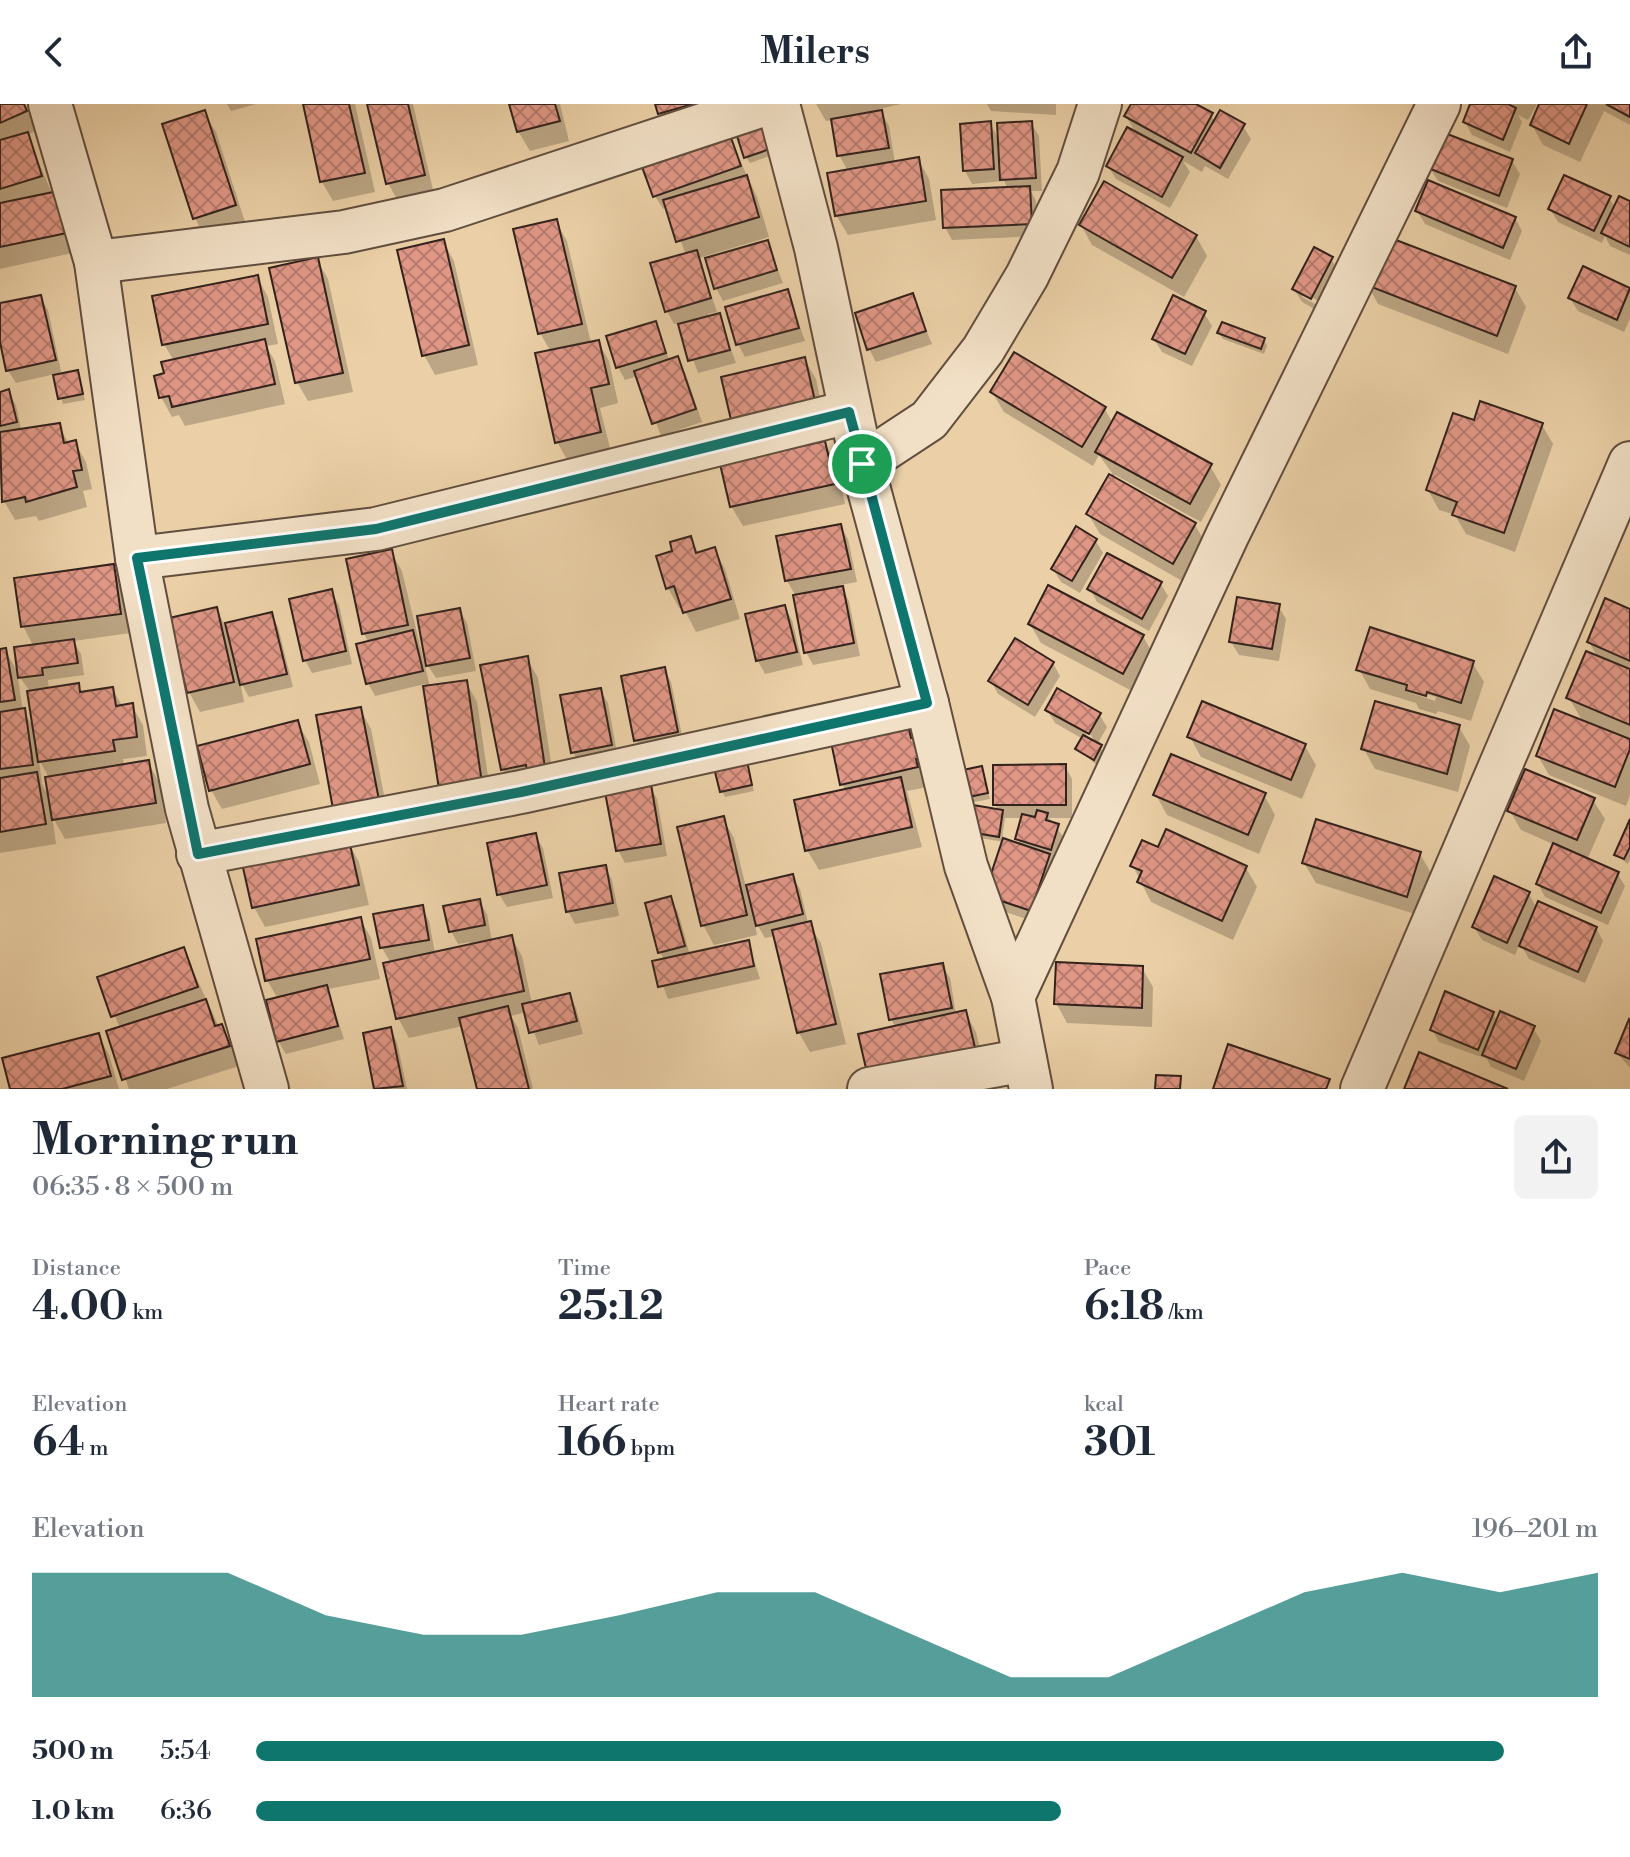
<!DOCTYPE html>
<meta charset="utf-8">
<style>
:root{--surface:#fff;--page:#f2f2f3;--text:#1f2937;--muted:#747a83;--accent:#0f766e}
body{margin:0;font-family:"Libre Bodoni",serif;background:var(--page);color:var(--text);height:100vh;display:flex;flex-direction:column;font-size:30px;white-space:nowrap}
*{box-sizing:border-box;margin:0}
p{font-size:26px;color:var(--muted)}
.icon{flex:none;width:44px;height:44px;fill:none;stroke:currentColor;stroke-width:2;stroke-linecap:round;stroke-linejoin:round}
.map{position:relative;height:985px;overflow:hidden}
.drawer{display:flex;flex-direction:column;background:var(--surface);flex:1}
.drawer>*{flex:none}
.pin{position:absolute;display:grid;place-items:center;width:68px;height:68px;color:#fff;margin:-34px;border:4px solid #fff;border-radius:50%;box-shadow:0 2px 8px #0007}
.round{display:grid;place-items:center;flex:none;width:84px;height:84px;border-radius:12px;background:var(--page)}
.headline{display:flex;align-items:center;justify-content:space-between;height:136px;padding:0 32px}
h1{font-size:44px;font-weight:700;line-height:60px}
.stats{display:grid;grid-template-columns:repeat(3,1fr);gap:12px;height:136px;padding:8px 32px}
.stats div{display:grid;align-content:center}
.stats b{font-size:40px;font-weight:700}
.stats small{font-size:22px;font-weight:400}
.stats p{font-size:22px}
.chart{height:224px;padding:16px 32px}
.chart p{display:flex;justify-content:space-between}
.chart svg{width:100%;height:144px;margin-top:8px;fill:var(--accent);opacity:.7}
ul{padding:0 32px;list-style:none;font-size:26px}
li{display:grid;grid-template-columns:128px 96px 1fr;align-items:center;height:60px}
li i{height:20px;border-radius:10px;background:var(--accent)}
header{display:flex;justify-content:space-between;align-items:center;height:104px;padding:0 32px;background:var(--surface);font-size:36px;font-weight:700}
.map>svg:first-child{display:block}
.shadow{fill:#0003;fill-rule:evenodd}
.building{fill:url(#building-cross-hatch);stroke:#33221c;stroke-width:2}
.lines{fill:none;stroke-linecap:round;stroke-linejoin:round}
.minor-casing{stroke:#614e3f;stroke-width:46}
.minor{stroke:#f2e0c6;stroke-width:42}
.route-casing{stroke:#fff;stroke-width:16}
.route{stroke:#0f766e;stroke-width:10}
</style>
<header><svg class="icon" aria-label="back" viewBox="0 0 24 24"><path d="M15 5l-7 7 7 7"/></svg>Milers<svg class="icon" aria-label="share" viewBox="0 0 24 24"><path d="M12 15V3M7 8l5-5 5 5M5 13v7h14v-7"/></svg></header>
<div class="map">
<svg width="1630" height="985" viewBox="0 0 1630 985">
<defs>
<pattern id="building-cross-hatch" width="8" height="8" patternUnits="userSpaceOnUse" patternTransform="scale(2)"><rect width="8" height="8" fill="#e09786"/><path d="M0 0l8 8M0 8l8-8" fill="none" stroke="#b67b6d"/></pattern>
</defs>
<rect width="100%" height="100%" fill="#ebd0a7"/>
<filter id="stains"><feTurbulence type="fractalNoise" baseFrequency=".0025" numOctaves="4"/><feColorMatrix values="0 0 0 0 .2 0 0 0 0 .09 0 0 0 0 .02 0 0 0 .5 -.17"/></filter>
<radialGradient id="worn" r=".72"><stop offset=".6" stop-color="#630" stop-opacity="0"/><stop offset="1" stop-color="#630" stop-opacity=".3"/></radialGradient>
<g class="shadow">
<polygon points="0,0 25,0 36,27 27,31 77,148 0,165"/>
<polygon points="227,0 256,0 231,7"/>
<polygon points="305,0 355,0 375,88 333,97 322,78"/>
<polygon points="369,0 413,0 434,90 399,99 388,79"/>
<polygon points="512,0 560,0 569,37 530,47 518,27"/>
<polygon points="657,0 708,0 667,22"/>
<polygon points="816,0 901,0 879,5 889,22 895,59 918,55 929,75 936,116 848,131 836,111 848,67 839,51 833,16 826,17"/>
<polygon points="987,0 1056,0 1056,11 991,7"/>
<polygon points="1133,0 1192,0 1211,11 1215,18 1243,22 1251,35 1228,75 1205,62 1202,68 1183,57 1190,68 1170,104 1116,75 1108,62 1137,31 1126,12"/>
<polygon points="1473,0 1537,0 1528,16 1518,11 1522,18 1510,48 1472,31 1465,18"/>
<polygon points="1542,0 1630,0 1630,21 1604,7 1580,58 1543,41 1532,21"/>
<polygon points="204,9 216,28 246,121 194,139 191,123 199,122 195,114"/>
<polygon points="1031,19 1039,32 1042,87 1031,87 1036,97 1038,132 952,136 945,123 1008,85 1004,77 972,80 965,67 962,21 990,20 1000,37"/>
<polygon points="763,21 775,50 750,59 746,53"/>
<polygon points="728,31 757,93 769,133 699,154 717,208 708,210 709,214 719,211 736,259 698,269 680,219 674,220 667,207 686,151 668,103 663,105 655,92 644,61"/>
<polygon points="1512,57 1520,70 1507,104 1438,77 1430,64"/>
<polygon points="1609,94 1615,104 1630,100 1630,151 1610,142 1605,132 1602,139 1558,118 1550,105"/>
<polygon points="1417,107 1515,114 1522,127 1510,156 1425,120"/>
<polygon points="556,118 567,137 591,239 598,238 609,257 618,299 600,304 611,348 568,357 557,338 551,248 540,229"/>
<polygon points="1081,121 1196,132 1207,152 1184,193 1092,141"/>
<polygon points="443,137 454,157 478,261 435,271 424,251"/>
<polygon points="767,138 783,179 723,197 716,184"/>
<path d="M1331,155L1339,168L1318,207L1302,198L1294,185ZM1302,188L1320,198L1319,202L1302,193Z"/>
<polygon points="317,156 328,175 353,288 308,297 297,278"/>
<polygon points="1584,165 1630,186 1630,215 1624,228 1578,207 1570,194"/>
<polygon points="257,173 268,193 278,240 266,242 275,257 285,300 185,322 179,311 172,313 161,293 174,257 164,240"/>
<polygon points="1367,180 1515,184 1526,203 1508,250 1378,200"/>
<polygon points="787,187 805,237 745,253 738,240"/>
<polygon points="912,192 932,240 876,258 869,245"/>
<polygon points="40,193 48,206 62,272 77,269 85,296 63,300 55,270 16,279 8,266 0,228 0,201"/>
<polygon points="1204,209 1212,222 1192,262 1162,248 1154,235"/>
<polygon points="655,219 670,257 677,255 685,268 702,318 661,332 638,272 625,276 618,263"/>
<polygon points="1219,229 1264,236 1267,242 1264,250 1223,235"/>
<polygon points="804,255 816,275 825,316 733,315"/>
<polygon points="8,288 16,301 21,325 34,322 36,327 59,322 69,340 75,339 86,358 92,385 83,387 87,403 39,417 36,412 15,416 4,397 0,380 0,290"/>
<polygon points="992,288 1104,304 1113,319 1210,362 1221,381 1201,418 1115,371 1113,374 1195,421 1206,440 1184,478 1100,430 1088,410 1112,369 1099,351 1093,362 1004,308"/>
<polygon points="1475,319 1542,321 1553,340 1515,448 1466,430 1455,411 1439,406 1428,386"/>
<polygon points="824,339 836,359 845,400 743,422 731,402"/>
<polygon points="840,422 848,435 857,478 840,481 849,497 860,552 813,561 806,548 796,492 787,477 778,434"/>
<polygon points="690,434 699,450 714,445 725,465 740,515 696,528 683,503 679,504 668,484 674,448"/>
<polygon points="1095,436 1103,449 1080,489 1061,478 1053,465"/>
<polygon points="391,448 402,467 430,583 466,578 477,598 492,699 441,684 425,580 375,592 368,579 369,539 364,530"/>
<path d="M113,462L125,482L131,529L73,537L81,550L84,571L48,576L49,586L78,582L83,589L112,585L123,603L132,602L143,621L147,652L123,655L124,662L148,658L159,678L166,719L65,735L52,712L56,740L0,749V547L5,546L20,572L34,543L23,522ZM17,569L29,586L36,627L23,607ZM39,656L50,675V695L42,680Z"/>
<polygon points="1160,479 1168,492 1149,527 1097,498 1090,485"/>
<polygon points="331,488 339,501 352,560 312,569 305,556"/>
<polygon points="1278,502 1286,515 1279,557 1239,551 1231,538"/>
<polygon points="784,503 792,516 803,561 765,570 758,557 747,511"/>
<polygon points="216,505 225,521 271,510 278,523 293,583 249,593 240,577 244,598 200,608 189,588"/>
<polygon points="459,506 467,519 476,567 436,574 428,562"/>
<polygon points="1630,507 1630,691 1626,702 1549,671 1538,652 1583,618 1569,594 1598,554 1589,538"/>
<polygon points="1030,520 1143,532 1154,552 1134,588 1041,539"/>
<polygon points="527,554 538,574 556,690 514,684 503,665"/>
<path d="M1472,558L1484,578L1471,617L1438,607L1436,610L1419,605L1416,599L1370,585L1359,565ZM1408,584L1436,593L1435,597L1408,588Z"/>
<polygon points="1053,559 1060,572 1035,613 998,590 991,577"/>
<polygon points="664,565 671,578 684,641 644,649 636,636"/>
<polygon points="600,586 608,599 618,654 581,661 573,648"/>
<polygon points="360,605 371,625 389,716 346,723"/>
<path d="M1047,606L1099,610L1107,623L1097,641L1104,648L1097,661L1077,645L1083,635L1055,619ZM1085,621L1095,638H1091L1082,623Z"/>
<polygon points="297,619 309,638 320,680 222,705 211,686"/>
<polygon points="907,623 928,683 907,687 922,743 819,766 807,746 846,687 842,680"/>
<polygon points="1459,623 1470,642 1458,688 1375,665 1364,645"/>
<polygon points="1190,633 1305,642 1316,661 1302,695 1201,653"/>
<polygon points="746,659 754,687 725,693 722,687"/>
<path d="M1065,662L1072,675V714H1049L1065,735L1058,758L1052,756L1057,764L1038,819L994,804L1004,738L974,733L999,707L995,701ZM1005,714H1023L1017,734L1021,742L1002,735Z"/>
<polygon points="981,664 990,695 969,699 966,693"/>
<polygon points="650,682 657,695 667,752 625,759 618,746"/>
<polygon points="1156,691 1264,691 1275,711 1259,750 1167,711"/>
<polygon points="1593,696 1605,715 1587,756 1617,769 1625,782 1608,821 1545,793 1538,780 1555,741 1521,726 1510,707"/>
<polygon points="723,715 734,734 746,783 792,772 800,785 808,819 821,839 846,940 810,948 799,929 775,832 765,834 754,815 757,831 714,841 703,821"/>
<polygon points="1630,720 1630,755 1628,760 1616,751"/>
<polygon points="535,731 543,744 553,794 507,803 499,790"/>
<polygon points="348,738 359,758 369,801 265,823 254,803"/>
<polygon points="1159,746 1246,764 1257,783 1233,836 1151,798 1133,762"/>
<polygon points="1420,750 1431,769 1418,811 1316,779 1304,759"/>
<polygon points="605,763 612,776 619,812 575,820 568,807"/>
<polygon points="1529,790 1537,805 1596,824 1603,837 1585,879 1529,855 1520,839 1515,851 1482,836 1474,823"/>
<polygon points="670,795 678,808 690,851 748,838 760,875 668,895 654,858 664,856 660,848"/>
<polygon points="479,797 487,810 492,837 511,833 522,852 532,900 569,891 576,904 583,930 539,941 526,908 511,912 518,924 533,985 479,985 463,922 409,934 398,914 391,859 382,844 422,804 429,817 435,849 471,842 470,838 458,840 451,827"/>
<polygon points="360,815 371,834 380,875 328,885 344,935 286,950 278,937 278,895 267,876"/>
<polygon points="183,845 219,923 222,922 233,942 239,962 167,985 129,985 109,928 120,924 99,874"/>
<polygon points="942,861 950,874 956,910 965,908 976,928 986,968 896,924 891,915"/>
<polygon points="1142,864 1153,883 1152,923 1067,919 1056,899"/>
<polygon points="1492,909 1498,918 1533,924 1541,937 1524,977 1491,963 1487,955 1439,938 1432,925"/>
<polygon points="1630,919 1630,964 1617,949"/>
<polygon points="390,925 397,938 407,985 377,985 366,930"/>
<polygon points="98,931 109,951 119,985 12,985"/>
</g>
<g class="building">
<polygon points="0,0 24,0 27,7 0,19"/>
<polygon points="303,0 349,0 365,69 320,78"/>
<polygon points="367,0 408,0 425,71 386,80"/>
<polygon points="509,0 555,0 560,17 517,28"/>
<polygon points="655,0 693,0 658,10"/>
<polygon points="1131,0 1196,0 1213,9 1191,49 1124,12"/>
<polygon points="1470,0 1508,0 1516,4 1503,36 1463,18"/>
<polygon points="1539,0 1587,0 1569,40 1530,21"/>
<polygon points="1606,0 1630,0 1630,13"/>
<polygon points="205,6 236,101 193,115 162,20"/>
<polygon points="882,6 889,44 837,52 831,15"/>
<polygon points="1220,6 1245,20 1220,64 1195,49"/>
<polygon points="991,17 994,65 963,67 960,20"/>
<polygon points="1032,17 1036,74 1000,76 997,19"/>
<polygon points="764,19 773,44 744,54 736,29"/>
<polygon points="1127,23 1183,53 1162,93 1106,62"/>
<polygon points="28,28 42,72 0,85 0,36"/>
<polygon points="729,28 741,62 653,93 641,60"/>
<polygon points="1442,28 1513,55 1499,92 1428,64"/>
<polygon points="919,53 926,97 835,112 827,69"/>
<polygon points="747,71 759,113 676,138 663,96"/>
<polygon points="1564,71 1611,92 1594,127 1548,105"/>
<polygon points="1428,76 1516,113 1503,144 1415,107"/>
<polygon points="1104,77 1197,131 1172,174 1079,121"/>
<polygon points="1030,82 1032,120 943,124 941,86"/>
<polygon points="58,87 67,129 0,143 0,99"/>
<polygon points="1619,92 1630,97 1630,143 1601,129"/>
<polygon points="557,115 582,220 538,230 513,125"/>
<polygon points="1383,131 1516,182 1497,232 1364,180"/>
<polygon points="444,135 469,241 422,252 397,146"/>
<polygon points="768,136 777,166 714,185 705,154"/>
<polygon points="1314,143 1333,153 1311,195 1292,185"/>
<polygon points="697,146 711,194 665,208 650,159"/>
<polygon points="318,153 343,269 295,279 269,164"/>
<polygon points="1583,162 1630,184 1617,216 1568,194"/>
<polygon points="258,171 268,220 162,241 152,192"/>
<polygon points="788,185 799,224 736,241 725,203"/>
<polygon points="913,189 926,227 867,246 855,209"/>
<polygon points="41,191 56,256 6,267 0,238 0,199"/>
<polygon points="1173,191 1206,207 1185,250 1152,235"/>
<polygon points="720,209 730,246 688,257 678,220"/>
<polygon points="656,217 666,249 616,264 606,232"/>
<polygon points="1222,218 1265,234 1261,245 1217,229"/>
<polygon points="265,235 275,280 172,303 169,292 159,294 154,272 164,269 161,258"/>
<polygon points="599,236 609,280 591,284 601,328 555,339 535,249"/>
<polygon points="1014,248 1106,303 1082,343 990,288"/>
<polygon points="678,252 696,305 652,320 634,267"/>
<polygon points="805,253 815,297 731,316 721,273"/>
<polygon points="78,266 83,290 58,295 53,271"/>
<polygon points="9,285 17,318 0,322 0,288"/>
<polygon points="1480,297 1543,319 1504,429 1452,411 1457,398 1426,386 1453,309 1474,316"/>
<polygon points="1117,308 1212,360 1190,400 1095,348"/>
<polygon points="60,319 64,339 76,336 82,366 73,367 77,383 26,398 25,393 2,398 0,328"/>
<polygon points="825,337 835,380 730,403 720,360"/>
<polygon points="1109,370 1196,419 1173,460 1086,410"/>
<polygon points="841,420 851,465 785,477 776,432"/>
<polygon points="1076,422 1097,435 1072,477 1051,465"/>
<polygon points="691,432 696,449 715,443 731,495 683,509 674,482 666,485 656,452 672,447 670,438"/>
<polygon points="392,445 408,521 362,530 346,455"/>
<polygon points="1107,449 1162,478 1142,515 1087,485"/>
<polygon points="114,460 121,510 21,523 14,474"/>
<polygon points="1048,481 1144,531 1123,570 1028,520"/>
<polygon points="843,482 854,539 804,549 793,491"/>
<polygon points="332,485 346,547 303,557 289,495"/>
<polygon points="1237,493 1280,500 1272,545 1229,538"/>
<polygon points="1605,494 1630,505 1630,557 1587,538"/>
<polygon points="785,501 797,548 756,557 745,510"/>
<polygon points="217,503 234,578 187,589 169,514"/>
<polygon points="460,504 470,554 426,562 417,512"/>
<polygon points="272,508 287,570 240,581 225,519"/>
<polygon points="1370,523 1474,557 1461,599 1427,588 1426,592 1406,586 1407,581 1356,566"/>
<polygon points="413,526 423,567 366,580 356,540"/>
<polygon points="1015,534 1054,558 1028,601 988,577"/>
<polygon points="74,535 78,559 42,564 43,571 18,574 14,543"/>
<polygon points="6,544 15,596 0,598 0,545"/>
<polygon points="1586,547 1630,565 1630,621 1566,594"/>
<polygon points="528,552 546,670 528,673 526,661 501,666 480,561"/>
<polygon points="665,563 678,628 634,637 621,572"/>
<polygon points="467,576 482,679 439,685 423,582"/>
<polygon points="79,579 80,588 113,583 116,602 133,599 137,633 113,636 115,647 38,658 27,587"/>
<polygon points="601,584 612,641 571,649 560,591"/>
<polygon points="1057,584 1101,609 1089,630 1045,606"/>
<polygon points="1202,597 1306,640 1291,676 1187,633"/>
<polygon points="1375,597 1460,621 1447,670 1361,645"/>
<polygon points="361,603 379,696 333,705 316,611"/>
<polygon points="25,604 33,661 0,665 0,608"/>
<polygon points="1554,605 1630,635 1630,645 1615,683 1536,652"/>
<polygon points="298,616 310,660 209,687 197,642"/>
<polygon points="908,621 911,634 917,632 922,654 916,655 918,663 840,681 831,638"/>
<polygon points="1083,631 1102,641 1094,656 1075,645"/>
<polygon points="1171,650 1266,689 1248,731 1153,691"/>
<polygon points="149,656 156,699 52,716 45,673"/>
<polygon points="747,657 752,681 720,688 714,664"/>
<polygon points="1066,660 1066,701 993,701 993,661"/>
<polygon points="982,662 988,689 964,694 958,667"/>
<polygon points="1525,665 1595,694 1577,736 1507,707"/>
<polygon points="37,668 46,720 0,728 0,674"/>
<polygon points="901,673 912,723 805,747 794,696"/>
<polygon points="651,680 661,740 616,747 605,688"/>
<polygon points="973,701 1003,706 999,733 969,728"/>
<polygon points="1037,706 1048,709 1046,716 1059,720 1051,746 1015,735 1022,710 1035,713"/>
<polygon points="724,712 747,811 701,822 677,723"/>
<polygon points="1316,715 1421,748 1407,793 1302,759"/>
<polygon points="1630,715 1630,743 1624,755 1614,751"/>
<polygon points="1166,725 1247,762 1222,817 1137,778 1142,767 1130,762 1142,736 1158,743"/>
<polygon points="536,729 547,781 497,791 487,739"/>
<polygon points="1003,734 1050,750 1031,807 984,791"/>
<polygon points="349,736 359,781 252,804 242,759"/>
<polygon points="1553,739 1619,768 1601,809 1536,780"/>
<polygon points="606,761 613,799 566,808 559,769"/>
<polygon points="793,770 803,810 756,822 746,781"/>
<polygon points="1494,772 1530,788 1507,839 1472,823"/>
<polygon points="671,792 685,842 658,849 645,799"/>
<polygon points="480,795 485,821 449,828 443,802"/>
<polygon points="1538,797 1597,823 1578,868 1519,842"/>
<polygon points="423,801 429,836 380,844 373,810"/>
<polygon points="361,813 370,855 265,877 256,835"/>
<polygon points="811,817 836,920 797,929 772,826"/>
<polygon points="512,831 524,887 396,915 383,859"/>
<polygon points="749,836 754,862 658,883 652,857"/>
<polygon points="184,843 198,883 111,913 97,873"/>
<polygon points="1056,858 1143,862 1142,904 1054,900"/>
<polygon points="943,859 952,904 889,916 880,870"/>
<polygon points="327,881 338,922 276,938 266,896"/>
<polygon points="1445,887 1494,908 1478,946 1430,926"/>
<polygon points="570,889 577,917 529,929 522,900"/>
<polygon points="206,895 215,922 222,920 230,942 122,976 106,927"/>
<polygon points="508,902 529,985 477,985 459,914"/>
<polygon points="966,906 976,948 868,973 858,930"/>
<polygon points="1500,907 1535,922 1516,965 1482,951"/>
<polygon points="1629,915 1630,916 1630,955 1615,949"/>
<polygon points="391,923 403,982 374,985 363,929"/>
<polygon points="99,929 111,972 62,985 10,985 2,954"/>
<polygon points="1228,940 1330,975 1326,985 1213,985"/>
<polygon points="1419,948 1508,985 1404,985"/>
<polygon points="1156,971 1181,972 1180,985 1155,985"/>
</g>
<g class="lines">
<defs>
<g id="minor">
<polyline points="50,0 96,158 137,454 187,705 267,985"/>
<polyline points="778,0 816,144 862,360 927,599 966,762 1013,893 1031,985"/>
<polyline points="96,158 344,128 445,106 766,0"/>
<polyline points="862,360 929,316 983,246 1027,172 1078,68 1100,0"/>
<polyline points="137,454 376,425 849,308"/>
<polyline points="198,750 521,688 927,599"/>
<polyline points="1013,893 1227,432 1439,0"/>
<polyline points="869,985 1025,956"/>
<polyline points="1362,985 1630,359"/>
</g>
</defs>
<use href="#minor" class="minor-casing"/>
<use href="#minor" class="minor"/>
</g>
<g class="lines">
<defs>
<polygon id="route" points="849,308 927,599 521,688 198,750 137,454 376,425"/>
</defs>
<use href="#route" class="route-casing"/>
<use href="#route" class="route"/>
</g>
<rect width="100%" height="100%" filter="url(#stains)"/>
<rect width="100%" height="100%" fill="url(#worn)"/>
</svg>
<div class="pin" style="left:862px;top:360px;background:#1e9e55"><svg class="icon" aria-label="arrive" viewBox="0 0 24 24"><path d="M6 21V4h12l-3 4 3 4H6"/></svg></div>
</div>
<section class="drawer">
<div class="headline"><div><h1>Morning run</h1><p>06:35 · 8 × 500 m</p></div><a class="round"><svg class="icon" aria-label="share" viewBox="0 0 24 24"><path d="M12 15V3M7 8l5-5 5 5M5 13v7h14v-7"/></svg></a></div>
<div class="stats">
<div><p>Distance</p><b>4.00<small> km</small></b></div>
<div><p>Time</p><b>25:12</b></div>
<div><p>Pace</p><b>6:18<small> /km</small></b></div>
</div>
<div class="stats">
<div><p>Elevation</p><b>64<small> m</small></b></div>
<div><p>Heart rate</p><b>166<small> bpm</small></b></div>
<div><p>kcal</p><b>301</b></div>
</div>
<div class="chart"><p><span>Elevation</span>196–201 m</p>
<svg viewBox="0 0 160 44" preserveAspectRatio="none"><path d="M0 44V6L10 6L20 6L30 19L40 25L50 25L60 19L70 12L80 12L90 25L100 38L110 38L120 25L130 12L140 6L150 12L160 6V44z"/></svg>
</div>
<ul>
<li><b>500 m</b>5:54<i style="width:93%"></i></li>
<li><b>1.0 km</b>6:36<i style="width:60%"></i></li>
</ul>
</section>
